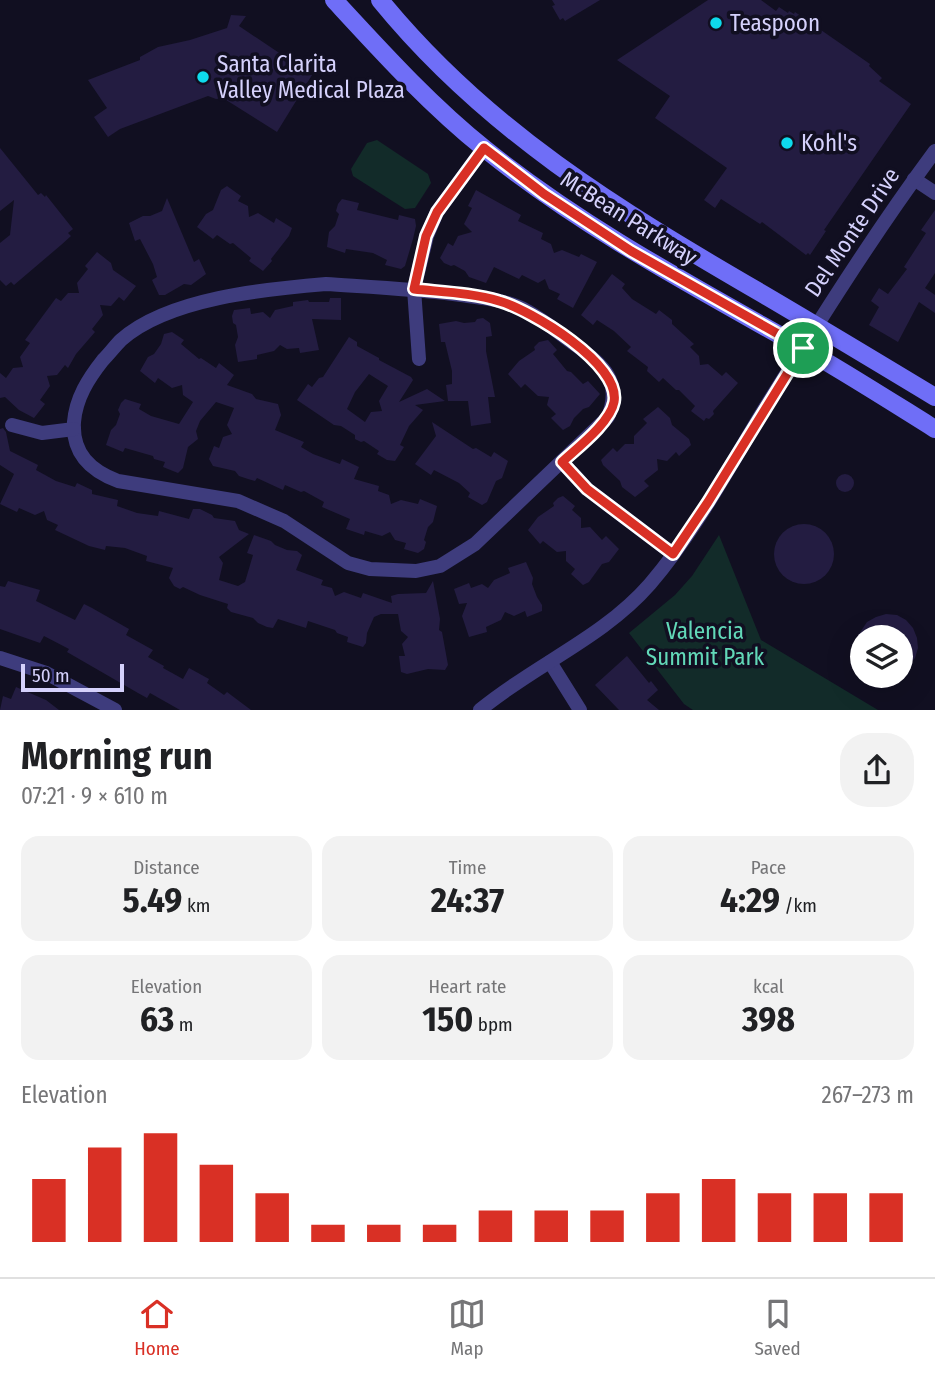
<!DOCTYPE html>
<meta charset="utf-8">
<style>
:root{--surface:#fff;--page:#f2f2f2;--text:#202124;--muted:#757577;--line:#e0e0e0;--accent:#d93025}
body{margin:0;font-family:"Fira Sans Condensed",sans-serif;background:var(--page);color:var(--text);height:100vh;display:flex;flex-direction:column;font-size:26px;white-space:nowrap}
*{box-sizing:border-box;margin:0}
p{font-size:23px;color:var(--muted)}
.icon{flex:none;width:38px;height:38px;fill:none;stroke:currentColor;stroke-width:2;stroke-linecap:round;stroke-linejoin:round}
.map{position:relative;height:710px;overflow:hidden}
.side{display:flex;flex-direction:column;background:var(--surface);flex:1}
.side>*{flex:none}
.buttons{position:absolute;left:850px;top:625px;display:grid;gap:14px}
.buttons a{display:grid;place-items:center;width:63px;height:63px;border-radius:50%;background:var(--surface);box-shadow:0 7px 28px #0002;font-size:35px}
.scale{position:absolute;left:21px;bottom:18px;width:103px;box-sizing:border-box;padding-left:7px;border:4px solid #d5d1fc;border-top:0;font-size:19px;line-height:24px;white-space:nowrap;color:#d5d1fc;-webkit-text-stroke:5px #110f21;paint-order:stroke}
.pin{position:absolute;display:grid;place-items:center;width:60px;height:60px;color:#fff;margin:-30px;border:4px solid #fff;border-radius:50%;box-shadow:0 2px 7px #0007}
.round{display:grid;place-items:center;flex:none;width:74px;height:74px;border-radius:28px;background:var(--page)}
.summary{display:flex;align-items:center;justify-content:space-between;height:119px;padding:0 21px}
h1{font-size:38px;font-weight:700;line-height:52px}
.metrics{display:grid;grid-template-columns:repeat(3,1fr);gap:10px;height:119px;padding:7px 21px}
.metrics div{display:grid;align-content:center;border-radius:18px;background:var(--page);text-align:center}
.metrics b{font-size:35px;font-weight:700}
.metrics small{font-size:19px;font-weight:400}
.metrics p{font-size:19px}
.chart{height:196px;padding:14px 21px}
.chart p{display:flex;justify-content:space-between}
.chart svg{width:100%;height:126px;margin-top:7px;stroke:var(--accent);stroke-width:6}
.dock{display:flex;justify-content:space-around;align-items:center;height:98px;border-top:2px solid var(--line);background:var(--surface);font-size:19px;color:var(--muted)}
.dock a{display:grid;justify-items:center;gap:4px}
.dock .active{color:var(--accent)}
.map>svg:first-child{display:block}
.green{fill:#122b29}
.building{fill:#231c41;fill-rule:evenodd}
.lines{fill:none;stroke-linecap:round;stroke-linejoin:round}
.minor{stroke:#3e3c7d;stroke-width:14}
.secondary{stroke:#6f6ef7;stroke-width:18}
.route-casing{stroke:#fff;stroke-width:14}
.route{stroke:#d93025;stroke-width:9}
.poi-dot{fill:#0edaec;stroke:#110f21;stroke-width:2.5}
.labels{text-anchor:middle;stroke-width:7;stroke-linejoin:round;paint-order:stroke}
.poi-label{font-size:23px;fill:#d5d1fc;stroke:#110f21;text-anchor:start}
.street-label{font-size:23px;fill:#d5d1fc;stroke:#110f21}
.park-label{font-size:23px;fill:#62d8b8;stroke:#110f21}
</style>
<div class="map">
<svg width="935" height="710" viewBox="0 0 935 710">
<rect width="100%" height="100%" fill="#110f21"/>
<g class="green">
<polygon points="377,140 428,174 431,183 415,208 405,209 353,176 351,169 367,143"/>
<polygon points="719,535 761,640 878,710 693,710 684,704 629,633 675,595 692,576"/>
</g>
<g class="building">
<polygon points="552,0 600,0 565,21 563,18 560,20 552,6 555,5"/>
<polygon points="708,0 761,0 776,11 779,7 788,13 789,11 794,14 795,12 870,64 869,66 882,78 879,81 911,104 824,230 826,231 810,255 808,253 806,255 762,222 760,224 721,199 715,208 704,200 727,168 655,118 670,96 617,60"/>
<polygon points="231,15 246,16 239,26 312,75 277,132 223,98 216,99 208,96 120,129 108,137 94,117 107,108 88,80 140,60 140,57 158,47 190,40 227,28"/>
<polygon points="0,148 38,195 41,193 45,197 46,195 73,229 68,233 71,236 61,245 14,285 11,282 6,286 0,280 0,243 10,235 14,200 0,211"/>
<polygon points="227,186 241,196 238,201 248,206 249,217 258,213 274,223 276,218 292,228 289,236 271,259 272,261 263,271 249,261 251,258 233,243 230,244 217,235 213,239 197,227 206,214 213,210 221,190"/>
<polygon points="476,190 521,215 518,221 543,233 541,239 551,244 554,253 562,250 579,257 581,254 597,262 573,308 557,299 560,294 549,289 545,279 538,283 522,275 519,279 494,267 486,283 469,277 465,271 454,265 451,266 444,263 440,258 448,243 453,246 458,236 472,232 464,224 472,208 468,206"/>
<polygon points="167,198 194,262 199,259 206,274 191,285 184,284 165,295 159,295 152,280 157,277 153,264 140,239 135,241 129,223 143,216 150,216 162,211"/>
<polygon points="342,199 359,203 357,210 398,220 399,215 415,219 416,226 413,239 405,266 401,269 385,265 387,260 373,253 346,249 345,253 327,247 329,232 335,226 339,214 336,211 338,204"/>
<polygon points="935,210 935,273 925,288 935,295 935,313 919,302 898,342 869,325 879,307 871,301 879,288 888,294 907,269 904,267 926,233 921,230"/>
<polygon points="97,252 111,263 113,270 136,286 124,301 119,297 111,306 100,305 103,315 92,329 95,332 76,354 68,368 65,365 57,375 47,376 50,386 40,400 45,404 34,418 19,410 5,397 0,398 0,373 6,378 13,368 23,367 20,357 30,343 25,340 56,298 61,301 68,293 79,293 77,283 88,269 85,266"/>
<polygon points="612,274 625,284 622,288 632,299 656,314 659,310 672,320 672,324 694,344 690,347 699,356 700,365 708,364 722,376 726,372 738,383 713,411 714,414 709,419 706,418 704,421 691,411 695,406 679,390 676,390 663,378 659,382 647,371 648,367 627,351 631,347 614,331 597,320 593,325 581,315"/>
<polygon points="330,298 341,298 341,320 312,319 319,350 300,353 299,348 287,349 280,345 274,351 257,355 257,359 238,362 235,345 238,337 236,325 233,323 232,316 234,310 250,308 251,314 263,312 270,318 275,310 293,306 293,302 308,300 309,302 329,302"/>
<polygon points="483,318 490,323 492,336 486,337 486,351 495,397 488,397 491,423 471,426 468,401 448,401 446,385 452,384 452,371 445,342 441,342 439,324 456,321 464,323 475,322 477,319"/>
<polygon points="172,332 184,340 181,344 199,359 201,358 216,368 219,363 234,375 227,385 252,394 256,399 278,404 281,415 275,430 304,442 301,447 313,454 340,464 342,459 359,467 354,479 379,486 378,491 389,495 391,504 401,500 418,504 420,499 437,506 433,522 428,527 424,540 426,542 424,549 418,553 404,549 406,543 395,540 390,532 382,536 365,531 364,535 346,529 350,519 322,507 324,502 304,491 301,492 285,485 283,490 257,478 255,481 248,479 239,476 235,471 213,466 209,459 214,446 219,448 223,437 232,434 227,425 234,408 216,402 200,421 196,431 198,439 188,447 183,468 178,473 163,467 165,462 154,459 153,456 125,448 123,452 106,445 111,430 116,425 120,414 118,410 121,403 125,399 141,404 139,409 151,416 179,424 193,402 183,395 182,385 172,388 158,378 155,383 140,371 148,357 154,354 161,344 164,334"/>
<path d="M349,337L357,342V346L379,358V360L411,377L413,380L399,402L427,389L445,401L415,405L423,410L409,426L400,445L404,447L395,461L387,460L377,454L379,451L364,441L361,442L355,439V435L341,426L334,425L297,400L308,384L312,387L319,378L323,377ZM369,374L388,386L379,401L382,411L371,412L365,422L347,409L355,392Z"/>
<polygon points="548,340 557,350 553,354 567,371 571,372 583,384 588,381 600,394 589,407 583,409 574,418 570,426 563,430 551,418 556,414 547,405 549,397 538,396 525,384 521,388 508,374 519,361 535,350 534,347 539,342"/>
<polygon points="658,407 670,418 672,425 689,439 691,445 679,456 676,452 667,461 657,459 658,470 644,481 649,486 635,497 622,487 620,481 603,465 601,460 613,448 617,452 625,444 634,444 634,436 647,423 643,419"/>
<polygon points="432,422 473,449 476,448 491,457 494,452 508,461 502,478 496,481 487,502 482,505 468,497 470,493 459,483 434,470 431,475 415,464 436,436"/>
<polygon points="3,428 6,432 10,451 38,465 36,470 56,481 75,487 77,483 92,490 92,494 118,500 117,506 137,513 158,516 159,511 189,519 193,509 200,509 212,515 214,518 235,521 239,530 249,534 219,557 223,563 219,580 238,586 245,582 253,555 247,553 254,535 271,541 275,545 287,550 297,551 302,555 296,570 323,580 321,585 332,588 335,596 344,592 361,598 363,593 392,603 391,596 398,594 426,593 433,581 440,619 439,630 442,632 448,665 445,670 428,669 407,674 401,672 399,656 405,656 402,644 408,637 401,631 398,614 381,614 374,617 367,633 366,643 363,647 347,642 348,637 337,633 335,630 308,621 306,628 278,619 273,628 267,627 258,623 253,618 231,612 227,608 228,604 200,595 183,587 180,589 174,586 169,578 173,568 146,561 147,556 125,548 106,546 105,550 89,546 55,530 58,525 47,520 44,511 35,515 19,508 17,512 0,504 14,474 0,465 0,429"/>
<circle cx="845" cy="483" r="9"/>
<polygon points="563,496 575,506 572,510 581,518 581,528 590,527 602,540 606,536 619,549 609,562 602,564 589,582 583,585 571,574 575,569 566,561 566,551 557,552 543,541 540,544 528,530 538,517 554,506 553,503 558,498"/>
<circle cx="804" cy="554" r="30"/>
<polygon points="526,562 533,578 532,584 537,597 542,605 542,611 527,617 525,611 514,616 505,612 501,620 486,627 487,632 469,637 462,616 467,603 459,604 454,589 469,583 471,588 482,584 488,588 494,580 510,573 508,568"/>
<polygon points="8,581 40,590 36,601 75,620 84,604 92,608 129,629 126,635 153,650 148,657 164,666 163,668 183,679 189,668 209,679 207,683 224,695 227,692 251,710 180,710 150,693 147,698 138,693 67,652 69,649 44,636 40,643 0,629 0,586 5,587"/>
<polygon points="886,614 897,615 906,620 913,628 917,638 918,648 915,658 901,674 901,637 857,637 867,622 876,617"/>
<polygon points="627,656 649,683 651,681 658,690 647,700 659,710 619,710 595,685"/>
<polygon points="16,687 46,700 59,710 0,710 3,696 11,699"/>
</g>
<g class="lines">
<g class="minor">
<polyline points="914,179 935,193"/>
<path d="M326,284C371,287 416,289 461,295C481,298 500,299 519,307C540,316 558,333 577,346C604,366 622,381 608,417L475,544L440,566L416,571L370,569L348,563L284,521L238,501L118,481C91,471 72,454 74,422C76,398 88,379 103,360C109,354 115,346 121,340C168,298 266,289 326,284Z"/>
<polyline points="419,359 414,289 427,236 437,212 484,148"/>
<polyline points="12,425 42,433 74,429"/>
<polyline points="562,462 587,489 673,554"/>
<polyline points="0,658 46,673 115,710"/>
<polyline points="550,662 580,710"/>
<path d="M480,710C534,665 603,638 650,584C693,534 726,473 760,416C816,326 872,236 935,151"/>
</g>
<g class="secondary">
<path d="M334,0C382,52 430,105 485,149C582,227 691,285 799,346C845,372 890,401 935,429"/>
<path d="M380,0C486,130 618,210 761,293C819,327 877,362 935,397"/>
</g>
</g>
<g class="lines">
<defs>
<path id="route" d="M484,148L544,194L631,251L803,348L708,502L673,554L587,489L562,462C577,448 610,423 614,402C621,364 531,310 499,301C473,293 442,292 414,289L426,236L437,212Z"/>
</defs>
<use href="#route" class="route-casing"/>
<use href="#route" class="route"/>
</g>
<g class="poi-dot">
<circle cx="716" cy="23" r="7"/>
<circle cx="203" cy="77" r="7"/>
<circle cx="787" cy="143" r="7"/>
</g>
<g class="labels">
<g class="poi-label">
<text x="730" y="31">Teaspoon</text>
<text x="217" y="72">Santa Clarita<tspan x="217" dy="26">Valley Medical Plaza</tspan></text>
<text x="801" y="151">Kohl's</text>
</g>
<g class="street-label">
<text transform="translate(629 218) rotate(32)" y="8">McBean Parkway</text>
<text transform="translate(852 232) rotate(-56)" y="8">Del Monte Drive</text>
</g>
<g class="park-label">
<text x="705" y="639">Valencia<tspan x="705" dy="26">Summit Park</tspan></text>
</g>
</g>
</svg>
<div class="buttons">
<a><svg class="icon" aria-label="layers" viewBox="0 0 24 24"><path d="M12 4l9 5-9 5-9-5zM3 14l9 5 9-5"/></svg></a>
</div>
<div class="scale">50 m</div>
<div class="pin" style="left:803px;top:348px;background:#1e9e55"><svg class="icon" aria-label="arrive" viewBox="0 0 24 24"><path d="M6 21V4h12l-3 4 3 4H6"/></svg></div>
</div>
<section class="side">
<div class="summary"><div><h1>Morning run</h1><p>07:21 · 9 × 610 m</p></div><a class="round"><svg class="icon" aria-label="share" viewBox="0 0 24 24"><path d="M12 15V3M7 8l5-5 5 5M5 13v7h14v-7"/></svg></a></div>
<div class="metrics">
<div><p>Distance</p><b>5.49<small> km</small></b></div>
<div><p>Time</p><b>24:37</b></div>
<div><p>Pace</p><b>4:29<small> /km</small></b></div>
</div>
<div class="metrics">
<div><p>Elevation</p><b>63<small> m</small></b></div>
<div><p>Heart rate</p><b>150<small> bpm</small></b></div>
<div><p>kcal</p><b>398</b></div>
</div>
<div class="chart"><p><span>Elevation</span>267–273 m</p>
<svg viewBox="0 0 160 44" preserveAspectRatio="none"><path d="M5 44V22M15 44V11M25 44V6M35 44V17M45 44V27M55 44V38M65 44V38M75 44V38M85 44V33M95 44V33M105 44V33M115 44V27M125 44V22M135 44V27M145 44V27M155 44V27"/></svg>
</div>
</section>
<nav class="dock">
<a class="active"><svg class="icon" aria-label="home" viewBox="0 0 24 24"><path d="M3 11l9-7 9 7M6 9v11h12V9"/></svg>Home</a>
<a><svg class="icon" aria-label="map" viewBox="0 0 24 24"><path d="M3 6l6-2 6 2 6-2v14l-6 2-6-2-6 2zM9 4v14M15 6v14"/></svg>Map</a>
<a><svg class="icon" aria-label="saved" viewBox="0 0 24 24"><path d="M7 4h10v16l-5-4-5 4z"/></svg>Saved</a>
</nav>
